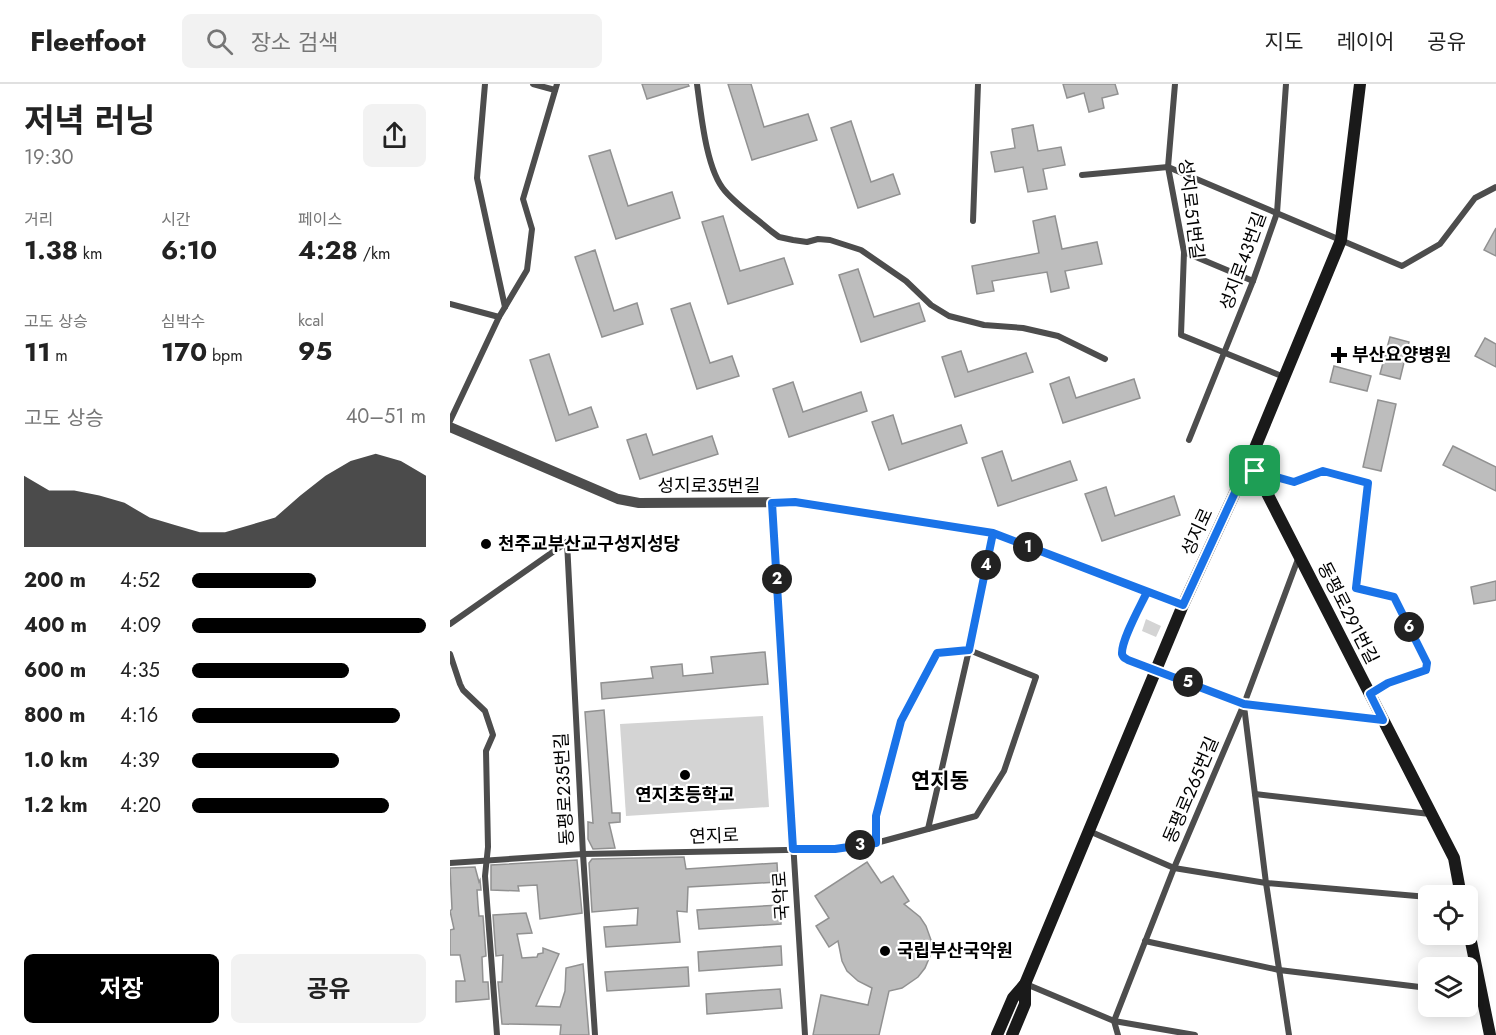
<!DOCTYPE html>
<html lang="ko">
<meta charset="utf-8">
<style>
:root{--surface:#fff;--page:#f2f2f2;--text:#222;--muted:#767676;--line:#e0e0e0;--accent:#000}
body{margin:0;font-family:Jost,"Noto Sans KR",sans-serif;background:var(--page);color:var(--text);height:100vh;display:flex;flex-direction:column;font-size:22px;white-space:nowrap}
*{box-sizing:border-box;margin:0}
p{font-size:20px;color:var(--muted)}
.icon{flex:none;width:33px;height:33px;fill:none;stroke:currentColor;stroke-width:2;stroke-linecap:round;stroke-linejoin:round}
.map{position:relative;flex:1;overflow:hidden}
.drawer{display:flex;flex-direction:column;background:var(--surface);width:450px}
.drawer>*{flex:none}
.controls{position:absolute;left:968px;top:801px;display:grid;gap:12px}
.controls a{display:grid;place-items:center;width:60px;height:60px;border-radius:9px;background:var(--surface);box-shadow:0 3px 15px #0003;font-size:30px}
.pin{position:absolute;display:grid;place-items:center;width:51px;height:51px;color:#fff;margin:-26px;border-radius:12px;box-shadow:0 3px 9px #0006}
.km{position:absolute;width:30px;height:30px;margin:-15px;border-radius:50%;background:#222;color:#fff;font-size:16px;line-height:30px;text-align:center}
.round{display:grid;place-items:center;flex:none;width:63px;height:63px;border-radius:9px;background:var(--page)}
.overview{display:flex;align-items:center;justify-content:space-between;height:102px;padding:0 24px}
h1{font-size:33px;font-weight:700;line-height:45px}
.stats{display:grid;grid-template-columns:repeat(3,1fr);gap:9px;height:102px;padding:6px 24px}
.stats div{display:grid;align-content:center}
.stats b{font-size:26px;font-weight:700}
.stats small{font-size:16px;font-weight:400}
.stats p{font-size:16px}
.chart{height:168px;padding:12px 24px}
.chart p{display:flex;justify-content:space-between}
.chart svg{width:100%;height:108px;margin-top:6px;fill:var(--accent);opacity:.7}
.action{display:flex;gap:12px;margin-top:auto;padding:12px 24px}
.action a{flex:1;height:69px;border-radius:9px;background:var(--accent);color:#fff;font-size:24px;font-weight:700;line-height:69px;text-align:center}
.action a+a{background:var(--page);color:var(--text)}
ul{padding:0 24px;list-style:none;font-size:20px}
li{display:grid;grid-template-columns:96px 72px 1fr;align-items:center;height:45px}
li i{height:15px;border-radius:8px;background:var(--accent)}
header{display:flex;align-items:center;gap:36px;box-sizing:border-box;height:84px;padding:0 30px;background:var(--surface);border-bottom:2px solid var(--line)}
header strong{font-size:28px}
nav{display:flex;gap:33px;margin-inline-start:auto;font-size:21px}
.search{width:420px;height:54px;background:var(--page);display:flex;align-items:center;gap:15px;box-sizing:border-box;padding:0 21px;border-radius:9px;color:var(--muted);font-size:22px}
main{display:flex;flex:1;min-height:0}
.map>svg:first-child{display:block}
.green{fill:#d4d4d4}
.building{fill:#bdbdbd;stroke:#919191;stroke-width:1.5}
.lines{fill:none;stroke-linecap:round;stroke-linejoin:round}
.minor{stroke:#4d4d4d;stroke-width:6}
.tertiary{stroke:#4d4d4d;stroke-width:10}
.secondary{stroke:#1a1a1a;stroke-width:12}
.route-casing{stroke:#fff;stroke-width:12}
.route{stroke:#1a73e8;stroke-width:8}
.poi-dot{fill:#000;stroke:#fff;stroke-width:2}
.labels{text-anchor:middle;stroke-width:4.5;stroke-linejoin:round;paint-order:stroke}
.street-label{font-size:18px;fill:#000;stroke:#fff}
.poi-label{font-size:18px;font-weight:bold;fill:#000;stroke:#fff;text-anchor:start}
.quarter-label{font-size:21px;font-weight:bold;fill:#000;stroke:#fff}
</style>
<header>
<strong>Fleetfoot</strong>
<div class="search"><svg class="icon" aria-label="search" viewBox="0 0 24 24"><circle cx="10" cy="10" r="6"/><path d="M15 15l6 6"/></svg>장소 검색</div>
<nav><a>지도</a><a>레이어</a><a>공유</a></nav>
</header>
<main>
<section class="drawer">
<div class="overview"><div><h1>저녁 러닝</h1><p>19:30</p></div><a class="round"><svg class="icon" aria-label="share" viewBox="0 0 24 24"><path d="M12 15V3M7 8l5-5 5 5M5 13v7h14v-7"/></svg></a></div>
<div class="stats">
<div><p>거리</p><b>1.38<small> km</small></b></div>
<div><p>시간</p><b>6:10</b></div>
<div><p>페이스</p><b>4:28<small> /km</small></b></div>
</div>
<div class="stats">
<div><p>고도 상승</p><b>11<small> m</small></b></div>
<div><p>심박수</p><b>170<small> bpm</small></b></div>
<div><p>kcal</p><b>95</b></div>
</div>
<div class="chart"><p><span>고도 상승</span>40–51 m</p>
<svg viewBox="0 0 160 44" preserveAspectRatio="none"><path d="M0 44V15L10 21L20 21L30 23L40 26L50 32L60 35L70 38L80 38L90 35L100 32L110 23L120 15L130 9L140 6L150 9L160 15V44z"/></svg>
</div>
<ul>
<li><b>200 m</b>4:52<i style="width:53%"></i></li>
<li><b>400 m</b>4:09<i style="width:100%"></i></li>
<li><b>600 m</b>4:35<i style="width:67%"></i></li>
<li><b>800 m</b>4:16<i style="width:89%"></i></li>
<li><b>1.0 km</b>4:39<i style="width:63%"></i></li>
<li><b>1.2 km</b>4:20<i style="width:84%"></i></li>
</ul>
<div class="action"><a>저장</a><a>공유</a></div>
</section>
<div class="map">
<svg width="1046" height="951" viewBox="0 0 1046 951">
<rect width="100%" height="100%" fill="#fff"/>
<g class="green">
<polygon points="696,535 711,542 706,553 692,547"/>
<polygon points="313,632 319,723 176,732 170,640"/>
</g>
<g class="building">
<polygon points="192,0 238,0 239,2 197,15"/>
<polygon points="278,0 301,0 314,43 358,30 367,56 302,76"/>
<polygon points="613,0 665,0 668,10 652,14 654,24 639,28 634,9 617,14"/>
<polygon points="401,37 421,98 443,90 450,110 408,124 381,44"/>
<polygon points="583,41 588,67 611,63 615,81 593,85 597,105 578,108 573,83 545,88 541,68 565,64 562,45"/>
<polygon points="160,66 178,122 222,108 230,134 166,155 139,72"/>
<polygon points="273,132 290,187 334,174 343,200 278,220 252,138"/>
<polygon points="605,132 612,165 647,158 652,180 615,187 619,204 601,208 597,188 542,197 544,207 527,210 522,182 589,169 583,137"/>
<polygon points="1046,144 1046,172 1034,166"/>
<polygon points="145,166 164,227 187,219 193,240 152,253 125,173"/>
<polygon points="408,185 424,233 469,219 475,237 411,258 389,191"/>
<polygon points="240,219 260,279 282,272 289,292 247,305 221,225"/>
<polygon points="940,253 959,258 950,295 930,290"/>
<polygon points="1035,254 1046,260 1046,283 1025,272"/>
<polygon points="511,267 518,288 576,269 583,288 505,313 492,273"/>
<polygon points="99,270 119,331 141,323 148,343 106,357 80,276"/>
<polygon points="884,282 921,292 917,307 880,298"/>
<polygon points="619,293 626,314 684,295 690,314 613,339 600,300"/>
<polygon points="343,298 353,328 411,308 417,327 339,353 323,305"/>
<polygon points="928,316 946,320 931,387 913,383"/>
<polygon points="443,331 452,360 511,341 517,359 439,386 422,338"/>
<polygon points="196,350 203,371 262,352 268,370 190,395 177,356"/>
<polygon points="1003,362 1046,383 1046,407 993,381"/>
<polygon points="552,367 562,397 620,377 627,396 548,422 532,374"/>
<polygon points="656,403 665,432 724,412 730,431 652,457 635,410"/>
<polygon points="1046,497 1046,516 1024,520 1021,503"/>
<polygon points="315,568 318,600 152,615 151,599 203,594 201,583 232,580 233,592 263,589 261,573"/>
<polygon points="154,626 162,729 170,729 170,738 159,739 165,764 143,765 138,755 138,738 143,739 135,628"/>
<polygon points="234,773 236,785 327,779 328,798 238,803 237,828 227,827 230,858 156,863 154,843 187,841 188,824 142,828 139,779 142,775"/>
<polygon points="127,776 132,829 90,835 87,801 68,802 69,807 41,806 41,781"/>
<polygon points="417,778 431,799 443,792 459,817 454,820 470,833 476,842 481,856 480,872 475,884 468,893 452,904 439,907 429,951 363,951 371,911 418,921 422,904 408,897 397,887 392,877 388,857 379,863 366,842 379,834 365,812"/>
<polygon points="25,783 29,798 30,796 31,806 27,806 28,821 29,832 33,832 36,872 32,873 33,898 38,898 39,915 6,918 6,897 15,897 10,871 0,871 0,846 4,845 0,827 2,825 0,784"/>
<polygon points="330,821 331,840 249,845 247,826"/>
<polygon points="76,829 82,849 67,850 72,874 87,873 88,870 93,869 93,864 109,870 86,922 110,923 115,907 116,884 133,880 139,951 110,951 111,941 52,940 48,898 52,898 53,871 46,872 43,831"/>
<polygon points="331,862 332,881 249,887 248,868"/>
<polygon points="238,883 239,902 157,907 155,888"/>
<polygon points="330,905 332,924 257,930 256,910"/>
</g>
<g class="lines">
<g class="minor">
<polyline points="35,0 27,94 55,223"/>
<polyline points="83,0 105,6"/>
<path d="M247,0C251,29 256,86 275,107C288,122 306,134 321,147L329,153L343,156L357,158L368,155L380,156L411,166L456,197L481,221L499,232L534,241L573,244L608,252L655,275"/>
<polyline points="725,0 718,83 734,168 731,251 834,293"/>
<polyline points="632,91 718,83 952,182 990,160 1025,114 1046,103"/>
<polyline points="523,137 528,0"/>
<polyline points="734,168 803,197"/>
<polyline points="0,220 49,233"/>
<polyline points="0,337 49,233 77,186 82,145 73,115 107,0"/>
<polyline points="739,356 803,197 827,129 836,0"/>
<polyline points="806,388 844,398 873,387 918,399 906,504 944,513 977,579 976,586 938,599 920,610"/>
<polyline points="322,419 355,951"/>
<polyline points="117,458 133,770 145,951"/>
<path d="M697,508C691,521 671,556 672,570C673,574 675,574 678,576L794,620L932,635"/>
<polyline points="0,540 117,458"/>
<polyline points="0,570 10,600 13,606 35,627 43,651 36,667 38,763 35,792 47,951"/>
<polyline points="794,622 816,799 839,951"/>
<polyline points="805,710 980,730"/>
<polyline points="478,745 519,566 543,449"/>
<polyline points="639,747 724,784 816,799 978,813"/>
<polyline points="0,779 133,770 385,765 426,759 526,732 554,687 586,593 519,566 487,569 451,637 426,732 426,759"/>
<polyline points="695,857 829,886 978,904"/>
<polyline points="576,900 664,937 745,951"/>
<polyline points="1017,909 1031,912"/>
<polyline points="668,951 664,937 724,784 794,620 848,475"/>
</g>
<polyline class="tertiary" points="0,343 168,415 189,419 345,418 543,449 733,521"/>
<g class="secondary">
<polyline points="800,376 1004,774 1011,812"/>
<polyline points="1017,838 1040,951"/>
<polyline points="547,951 563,914 575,900 733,521 800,376 891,156 910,0"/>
<polyline points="562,951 575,920 575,900"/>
</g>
</g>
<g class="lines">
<defs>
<path id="route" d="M805,387L800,376L733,521L543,449L345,418L322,419L343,765H385L426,759V732L451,637L487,569L519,566L543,449L697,508C691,521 671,556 672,570C673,574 675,574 678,576L794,620L933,636L920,610L938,599L976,586L977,579L944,513L906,504L918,399L873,387L844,398L805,387"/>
</defs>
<use href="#route" class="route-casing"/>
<use href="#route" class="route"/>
</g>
<g class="poi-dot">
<path d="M886 262h6v6h6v6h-6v6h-6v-6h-6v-6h6z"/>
<circle cx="36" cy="460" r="6"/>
<circle cx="235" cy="691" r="6"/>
<circle cx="435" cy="867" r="6"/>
</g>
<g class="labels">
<g class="street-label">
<text transform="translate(741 125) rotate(83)" y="6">성지로51번길</text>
<text transform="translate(793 177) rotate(-70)" y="6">성지로43번길</text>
<text x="259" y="408">성지로35번길</text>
<text transform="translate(747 448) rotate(-65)" y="6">성지로</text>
<text transform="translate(898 529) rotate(63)" y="6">동평로291번길</text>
<text transform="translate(114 705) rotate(-93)" y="6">동평로235번길</text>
<text transform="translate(741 706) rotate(-67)" y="6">동평로265번길</text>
<text transform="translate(264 752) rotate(-2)" y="6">연지로</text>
<text transform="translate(331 812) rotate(-94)" y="6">국악로</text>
</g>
<g class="poi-label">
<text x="902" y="277">부산요양병원</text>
<text x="48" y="466">천주교부산교구성지성당</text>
<text x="235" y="717" text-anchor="middle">연지초등학교</text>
<text x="447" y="873">국립부산국악원</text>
</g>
<g class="quarter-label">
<text x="490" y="704">연지동</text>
</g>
</g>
</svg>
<div class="controls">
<a><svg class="icon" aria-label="locate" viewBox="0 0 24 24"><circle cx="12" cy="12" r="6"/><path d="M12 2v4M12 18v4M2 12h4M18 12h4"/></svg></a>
<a><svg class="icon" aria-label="layers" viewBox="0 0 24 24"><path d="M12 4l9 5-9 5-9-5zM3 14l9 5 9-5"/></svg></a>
</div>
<div class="pin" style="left:805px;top:387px;background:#1e9e55"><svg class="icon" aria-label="arrive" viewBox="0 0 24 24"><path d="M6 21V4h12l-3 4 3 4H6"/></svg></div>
<b class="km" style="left:578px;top:463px">1</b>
<b class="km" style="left:327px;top:495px">2</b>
<b class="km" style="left:410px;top:761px">3</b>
<b class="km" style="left:536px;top:481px">4</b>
<b class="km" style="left:738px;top:598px">5</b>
<b class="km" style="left:959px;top:543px">6</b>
</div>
</main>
